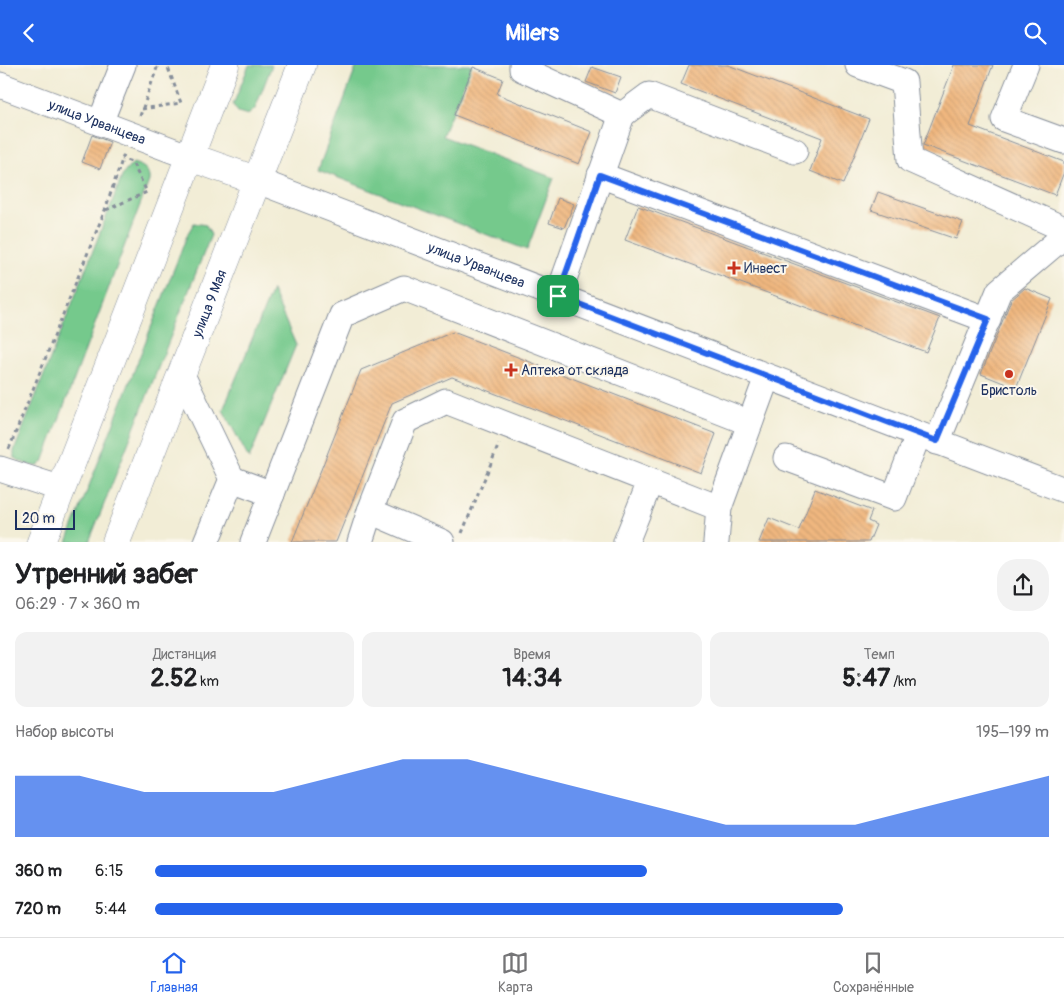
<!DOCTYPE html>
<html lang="ru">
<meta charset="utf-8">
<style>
:root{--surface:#fff;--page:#f2f2f2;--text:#202124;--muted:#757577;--line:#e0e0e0;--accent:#2563eb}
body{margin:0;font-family:Pangolin,sans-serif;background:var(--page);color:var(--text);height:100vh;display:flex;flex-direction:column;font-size:19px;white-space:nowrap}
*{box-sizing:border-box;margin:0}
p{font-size:16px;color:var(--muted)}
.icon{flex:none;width:28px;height:28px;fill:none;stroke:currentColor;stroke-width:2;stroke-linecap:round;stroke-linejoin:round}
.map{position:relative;height:477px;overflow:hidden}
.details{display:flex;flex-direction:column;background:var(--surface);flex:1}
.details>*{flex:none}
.scale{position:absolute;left:15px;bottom:12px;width:60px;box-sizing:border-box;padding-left:5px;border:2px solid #1b2f5e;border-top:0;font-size:14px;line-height:18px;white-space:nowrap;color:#1b2f5e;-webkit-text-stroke:4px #fbf7ec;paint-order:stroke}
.pin{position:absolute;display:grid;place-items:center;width:42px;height:42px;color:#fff;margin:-21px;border-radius:10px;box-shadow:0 2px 8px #0006}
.round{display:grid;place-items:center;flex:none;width:52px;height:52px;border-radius:20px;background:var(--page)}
.headline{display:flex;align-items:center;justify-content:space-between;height:85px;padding:0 15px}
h1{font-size:28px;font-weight:700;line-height:38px}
.stats{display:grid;grid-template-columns:repeat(3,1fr);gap:8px;height:85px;padding:5px 15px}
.stats div{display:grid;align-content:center;border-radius:12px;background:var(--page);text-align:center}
.stats b{font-size:25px;font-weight:700}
.stats small{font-size:14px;font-weight:400}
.stats p{font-size:14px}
.chart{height:140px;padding:10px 15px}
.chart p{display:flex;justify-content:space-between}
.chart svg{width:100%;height:90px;margin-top:5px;fill:var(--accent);opacity:.7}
ul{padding:0 15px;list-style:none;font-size:16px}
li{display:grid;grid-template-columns:80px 60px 1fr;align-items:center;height:38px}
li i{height:12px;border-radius:6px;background:var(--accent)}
header{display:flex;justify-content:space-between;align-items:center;height:65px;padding:0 15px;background:var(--accent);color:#fff;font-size:22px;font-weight:700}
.tab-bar{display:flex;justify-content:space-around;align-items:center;height:70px;border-top:1px solid var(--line);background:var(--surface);font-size:14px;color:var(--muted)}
.tab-bar a{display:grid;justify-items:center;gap:2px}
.tab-bar .on{color:var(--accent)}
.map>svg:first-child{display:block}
.green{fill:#74c98c;stroke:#487c75}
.building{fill:url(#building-back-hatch)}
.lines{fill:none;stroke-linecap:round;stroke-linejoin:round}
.minor-casing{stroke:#868e9a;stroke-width:27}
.major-casing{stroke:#868e9a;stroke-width:29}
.path{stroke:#868e9a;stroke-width:3;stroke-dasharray:4 4;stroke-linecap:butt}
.minor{stroke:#fff;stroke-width:25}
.major{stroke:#fff;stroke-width:28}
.route-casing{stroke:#fff;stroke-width:10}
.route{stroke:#2563eb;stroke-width:6}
.poi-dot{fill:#c8321e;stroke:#fbf7ec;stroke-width:2}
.labels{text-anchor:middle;stroke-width:4;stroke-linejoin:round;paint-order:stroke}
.street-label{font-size:14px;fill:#1b2f5e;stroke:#fbf7ec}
.poi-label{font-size:14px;fill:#1b2f5e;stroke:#fbf7ec;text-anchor:start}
</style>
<header><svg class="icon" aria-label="back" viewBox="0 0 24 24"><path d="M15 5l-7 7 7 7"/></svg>Milers<svg class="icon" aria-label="search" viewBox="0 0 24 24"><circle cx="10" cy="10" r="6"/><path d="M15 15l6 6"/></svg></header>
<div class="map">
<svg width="1064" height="477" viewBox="0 0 1064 477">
<defs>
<pattern id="building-back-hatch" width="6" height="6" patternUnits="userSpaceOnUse" patternTransform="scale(1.25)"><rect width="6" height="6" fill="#f0b77f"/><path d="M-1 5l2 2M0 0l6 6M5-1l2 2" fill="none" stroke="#cd9e70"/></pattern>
</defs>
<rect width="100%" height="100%" fill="#fbf7ec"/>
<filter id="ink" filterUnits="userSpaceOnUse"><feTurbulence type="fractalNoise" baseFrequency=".02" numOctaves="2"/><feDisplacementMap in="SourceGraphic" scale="10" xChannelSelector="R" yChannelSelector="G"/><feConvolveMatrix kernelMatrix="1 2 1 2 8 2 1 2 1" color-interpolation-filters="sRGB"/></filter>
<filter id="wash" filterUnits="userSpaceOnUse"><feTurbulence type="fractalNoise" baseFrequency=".0096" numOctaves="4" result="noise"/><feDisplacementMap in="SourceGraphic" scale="20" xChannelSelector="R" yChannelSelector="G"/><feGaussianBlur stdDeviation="1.12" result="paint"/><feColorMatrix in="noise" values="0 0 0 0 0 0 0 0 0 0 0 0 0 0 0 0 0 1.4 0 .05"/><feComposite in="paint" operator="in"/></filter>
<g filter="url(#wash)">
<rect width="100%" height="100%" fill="#f2edd6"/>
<g class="green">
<polygon points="249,0 272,0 255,44 248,50 238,47 233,40"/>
<polygon points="357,0 472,0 442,71 554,113 527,185 318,105"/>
<path d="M133,98C143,101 150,104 149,116L43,397L39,401C30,402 21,397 14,392V386L123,109Z"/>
<polygon points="194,158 206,160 211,170 89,477 67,477 188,168"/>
<polygon points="272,225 296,280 249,394 223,345"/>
</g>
<g id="blocks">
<g class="building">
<polygon points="689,0 728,0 869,54 843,119 810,106 822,73 681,19"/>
<polygon points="954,0 993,0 970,61 1064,97 1064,107 1055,130 923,80"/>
<polygon points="473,2 503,14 497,29 592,67 579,99 454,50"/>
<polygon points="592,2 621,12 615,28 586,17"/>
<polygon points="92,70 110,77 100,104 82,97"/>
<polygon points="878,127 963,157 956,174 871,145"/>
<polygon points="558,133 574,139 564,163 549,158"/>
<polygon points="638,141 940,253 926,287 625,175"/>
<polygon points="1025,223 1052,234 1016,323 981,309 1011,235"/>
<polygon points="453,267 716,369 701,408 452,312 392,338 336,477 292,477 361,305"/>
<polygon points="815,424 872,446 868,456 876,460 869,477 759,477 769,453 799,465"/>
</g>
</g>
</g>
<g filter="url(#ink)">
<use href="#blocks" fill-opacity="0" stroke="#868e9a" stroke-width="1"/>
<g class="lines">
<defs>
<g id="minor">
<polyline points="522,0 522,4 622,50 649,30 795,86"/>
<polyline points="858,0 904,17 910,95 1064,164"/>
<polyline points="1026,0 1004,54 1064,76"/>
<path id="s1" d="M0,20L190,92"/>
<polyline points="100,58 123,0"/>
<polyline points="600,110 988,255"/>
<path id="s2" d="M258,116L1064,425"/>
<polyline points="558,231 622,50"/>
<polyline points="182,310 232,414 272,429"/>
<polyline points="937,377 999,226 1064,171"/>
<polyline points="786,393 894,433 918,370"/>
<polyline points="0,404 62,424"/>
<polyline points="370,446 442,477"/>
<polyline points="206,477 232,414"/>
<polyline points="253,477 342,250 404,223 750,358"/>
<polyline points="360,477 370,446 405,356 446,336 719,443"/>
<polyline points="626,477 650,417"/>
<polyline points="716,477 719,443 767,312"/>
</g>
<g id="major">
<polyline points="190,92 258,116"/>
<polyline points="41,477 225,0"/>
<path id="s3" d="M116,477L302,0"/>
</g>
</defs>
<use href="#minor" class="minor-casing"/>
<use href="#major" class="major-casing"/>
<g class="path">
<polyline points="142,44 181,38 167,0"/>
<polyline points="140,51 158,0"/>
<polyline points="106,145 147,127 132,97 122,94"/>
<polyline points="9,384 105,145 124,89"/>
<polyline points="462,468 499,379"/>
</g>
<use href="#minor" class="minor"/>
<use href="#major" class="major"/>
</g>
</g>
<g class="lines" filter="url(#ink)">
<defs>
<polygon id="route" points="600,110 988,254 937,376 558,231"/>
</defs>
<use href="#route" class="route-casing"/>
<use href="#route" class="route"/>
</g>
<g class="poi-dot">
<path d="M731.5 195.5h5v5h5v5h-5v5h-5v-5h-5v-5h5z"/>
<path d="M508.5 297.5h5v5h5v5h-5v5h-5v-5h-5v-5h5z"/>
<circle cx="1009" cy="309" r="5"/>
</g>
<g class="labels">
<g class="street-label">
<text dy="5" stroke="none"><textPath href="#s1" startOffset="104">улица Урванцева</textPath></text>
<text dy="5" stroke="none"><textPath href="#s2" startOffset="234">улица Урванцева</textPath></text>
<text dy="5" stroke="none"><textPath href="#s3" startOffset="256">улица 9 Мая</textPath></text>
</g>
<g class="poi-label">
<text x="744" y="208">Инвест</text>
<text x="521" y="310">Аптека от склада</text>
<text x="1009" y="330" text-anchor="middle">Бристоль</text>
</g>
</g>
</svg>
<div class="scale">20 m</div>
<div class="pin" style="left:558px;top:231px;background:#1e9e55"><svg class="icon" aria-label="arrive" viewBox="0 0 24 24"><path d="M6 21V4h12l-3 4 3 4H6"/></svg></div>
</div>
<section class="details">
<div class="headline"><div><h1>Утренний забег</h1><p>06:29 · 7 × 360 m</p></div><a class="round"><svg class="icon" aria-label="share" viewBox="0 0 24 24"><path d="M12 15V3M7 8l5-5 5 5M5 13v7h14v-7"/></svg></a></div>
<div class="stats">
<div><p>Дистанция</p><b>2.52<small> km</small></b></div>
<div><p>Время</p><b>14:34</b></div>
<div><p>Темп</p><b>5:47<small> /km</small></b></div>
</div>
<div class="chart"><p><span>Набор высоты</span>195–199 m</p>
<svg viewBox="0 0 160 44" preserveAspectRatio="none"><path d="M0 44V14L10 14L20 22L30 22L40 22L50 14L60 6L70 6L80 14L90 22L100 30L110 38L120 38L130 38L140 30L150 22L160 14V44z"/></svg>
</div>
<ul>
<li><b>360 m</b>6:15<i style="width:55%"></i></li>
<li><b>720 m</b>5:44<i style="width:77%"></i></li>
</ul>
</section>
<nav class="tab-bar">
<a class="on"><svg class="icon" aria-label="home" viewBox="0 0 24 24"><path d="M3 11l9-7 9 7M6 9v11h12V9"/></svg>Главная</a>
<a><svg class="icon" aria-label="map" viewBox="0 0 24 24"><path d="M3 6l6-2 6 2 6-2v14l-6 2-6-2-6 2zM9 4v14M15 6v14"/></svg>Карта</a>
<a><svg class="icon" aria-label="saved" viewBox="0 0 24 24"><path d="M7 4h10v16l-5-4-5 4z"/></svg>Сохранённые</a>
</nav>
